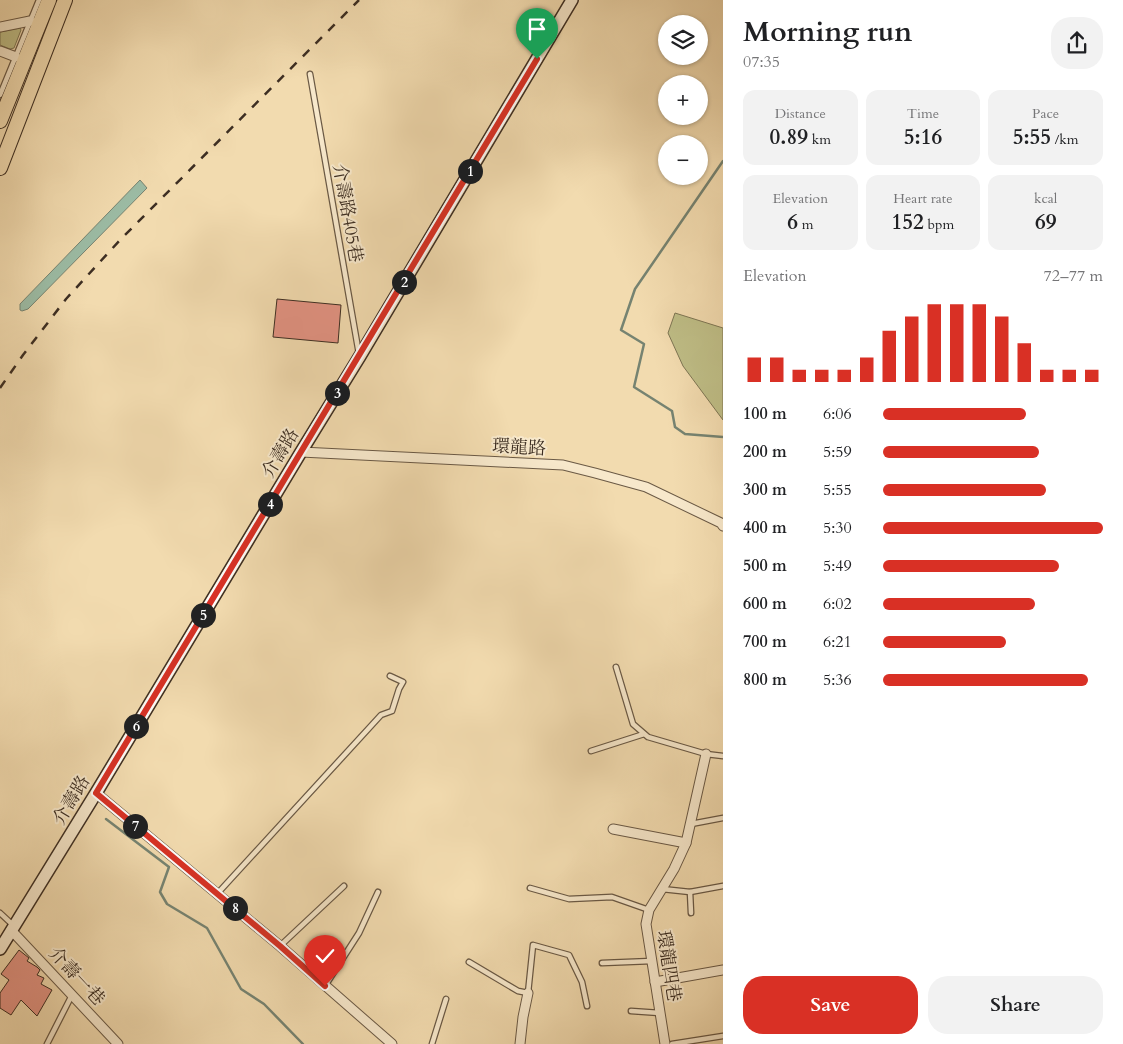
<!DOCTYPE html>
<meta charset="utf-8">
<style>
:root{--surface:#fff;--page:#f2f2f2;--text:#202124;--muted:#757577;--accent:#d93025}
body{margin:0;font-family:Cardo,"Noto Serif TC",serif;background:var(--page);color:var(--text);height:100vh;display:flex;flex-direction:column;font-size:19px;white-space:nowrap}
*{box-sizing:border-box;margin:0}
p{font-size:16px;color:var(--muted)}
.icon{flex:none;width:28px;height:28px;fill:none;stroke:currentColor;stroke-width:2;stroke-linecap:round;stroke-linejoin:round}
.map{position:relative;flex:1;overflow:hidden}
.details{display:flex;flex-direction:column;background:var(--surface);width:400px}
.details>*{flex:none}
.fabs{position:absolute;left:658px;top:15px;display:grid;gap:10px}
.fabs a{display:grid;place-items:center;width:50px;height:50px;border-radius:50%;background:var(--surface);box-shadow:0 1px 4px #0004;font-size:25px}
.pin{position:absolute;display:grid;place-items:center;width:42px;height:42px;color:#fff;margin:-51px -21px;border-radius:50% 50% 50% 0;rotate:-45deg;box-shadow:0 0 5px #0007}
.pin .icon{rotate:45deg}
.km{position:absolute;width:25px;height:25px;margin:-12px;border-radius:50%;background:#222;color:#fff;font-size:14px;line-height:25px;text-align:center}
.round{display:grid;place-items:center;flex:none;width:52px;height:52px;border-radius:20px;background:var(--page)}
.summary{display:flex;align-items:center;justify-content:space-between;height:85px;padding:0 20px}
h1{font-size:28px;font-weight:600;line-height:38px}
.figures{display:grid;grid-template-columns:repeat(3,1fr);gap:8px;height:85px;padding:5px 20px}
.figures div{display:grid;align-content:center;border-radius:12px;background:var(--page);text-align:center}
.figures b{font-size:21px;font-weight:600}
.figures small{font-size:14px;font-weight:400}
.figures p{font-size:14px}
.chart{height:140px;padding:10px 20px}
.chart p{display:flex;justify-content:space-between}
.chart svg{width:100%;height:90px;margin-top:5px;stroke:var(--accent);stroke-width:6}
.action{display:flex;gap:10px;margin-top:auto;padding:10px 20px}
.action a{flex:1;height:58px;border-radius:20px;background:var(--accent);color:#fff;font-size:20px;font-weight:600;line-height:58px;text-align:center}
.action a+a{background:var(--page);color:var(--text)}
ul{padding:0 20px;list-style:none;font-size:16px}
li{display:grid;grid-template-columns:80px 60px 1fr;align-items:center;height:38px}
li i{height:12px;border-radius:6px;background:var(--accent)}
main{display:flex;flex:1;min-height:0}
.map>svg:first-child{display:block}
.green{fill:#bfbe87;stroke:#7e7654}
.water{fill:#9cbca5;stroke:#768371}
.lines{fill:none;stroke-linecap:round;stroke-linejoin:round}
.stream{stroke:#768371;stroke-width:2.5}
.building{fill:#e39383;stroke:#3d2e22}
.lane-casing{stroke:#6a5945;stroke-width:7}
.street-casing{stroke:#6a5945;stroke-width:11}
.secondary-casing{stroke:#3d2e22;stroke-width:14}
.primary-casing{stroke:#3d2e22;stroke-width:16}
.lane{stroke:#f7e8cb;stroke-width:4.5}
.street{stroke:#f7e8cb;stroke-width:9}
.secondary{stroke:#f7e8cb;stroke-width:11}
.primary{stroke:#f2dbaf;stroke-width:14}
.rail{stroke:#3d2e22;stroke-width:2.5;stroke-dasharray:9 9;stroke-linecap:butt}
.route-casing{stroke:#fff;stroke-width:10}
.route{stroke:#d93025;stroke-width:6}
.labels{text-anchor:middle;stroke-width:4;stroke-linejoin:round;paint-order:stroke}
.street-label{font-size:18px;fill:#3d2e22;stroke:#f7e8cb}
</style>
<main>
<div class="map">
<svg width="723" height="1044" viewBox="0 0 723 1044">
<rect width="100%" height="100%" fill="#f2dbaf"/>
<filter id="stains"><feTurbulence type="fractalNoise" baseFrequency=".004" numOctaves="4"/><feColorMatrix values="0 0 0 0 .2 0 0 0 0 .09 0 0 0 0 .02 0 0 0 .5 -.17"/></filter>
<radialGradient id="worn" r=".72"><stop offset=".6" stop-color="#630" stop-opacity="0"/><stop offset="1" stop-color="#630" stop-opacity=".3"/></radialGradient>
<g class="green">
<polygon points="20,28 21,30 14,48 10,49 0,45 0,32"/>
<polygon points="675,313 723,328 723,420 683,366 668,333"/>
</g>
<polygon class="water" points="140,180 147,188 28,309 22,311 20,310 20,304"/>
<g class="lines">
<g class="stream">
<polyline points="723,161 635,289 621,330 644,344 634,387 672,411 675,427 685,434 723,437"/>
<polyline points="106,819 169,867 160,892 167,904 207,928 241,989 264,1004 303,1044"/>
</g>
</g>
<g class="building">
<polygon points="277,299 341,305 338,343 273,337"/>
<polygon points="19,950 29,958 27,961 37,967 40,970 37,975 44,978 41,984 52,990 37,1016 21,1000 11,1015 0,1008 0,993 9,980 1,974"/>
</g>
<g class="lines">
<defs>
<g id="lane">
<polyline points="310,74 359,354"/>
<polyline points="0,95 39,0"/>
<polyline points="616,667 633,724 648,737 706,754 723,756"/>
<polyline points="591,751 644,734"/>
<polyline points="691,824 723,818"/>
<polyline points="530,888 569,899 612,897 649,910"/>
<polyline points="662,889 690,892 723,886"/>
<polyline points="690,892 691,913"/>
<polyline points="217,894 381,715 392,711 399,689 403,682 390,676"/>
<polyline points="0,913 14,926"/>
<polyline points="280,946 344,886"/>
<polyline points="469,962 518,991 528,993 533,945 569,955 582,982 587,1006"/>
<polyline points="602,963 652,961"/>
<polyline points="325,986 359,933 378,892"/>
<polyline points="631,1011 660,1013"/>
<polyline points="47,1044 72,995"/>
<polyline points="432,1044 446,999"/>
<polyline points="672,1044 723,1036"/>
</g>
<g id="street">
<polyline points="0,27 30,21"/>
<polyline points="0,51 16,57"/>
<polyline points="301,452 563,465 595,473 646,487 721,523 723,526"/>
<polyline points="96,793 280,946 392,1044"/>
<polyline points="613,829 686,843"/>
<polyline points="11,930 118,1044"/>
<polyline points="655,982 723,970"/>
<polyline points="520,1044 523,1017 528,993"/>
<polyline points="665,1044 646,924 649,910 674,869 686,843 706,754"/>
</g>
<polyline id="secondary" points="0,949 96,793 301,452 360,356 572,0"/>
<g id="primary">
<polyline points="0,121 49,0"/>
<polyline points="0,168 65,0"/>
</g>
</defs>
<use href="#lane" class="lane-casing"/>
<use href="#street" class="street-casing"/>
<use href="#secondary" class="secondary-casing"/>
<use href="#primary" class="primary-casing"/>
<use href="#lane" class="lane"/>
<use href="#street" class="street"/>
<use href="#secondary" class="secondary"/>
<use href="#primary" class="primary"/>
<polyline class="rail" points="0,388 23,355 66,299 120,240 359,0"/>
</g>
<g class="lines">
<defs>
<path id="route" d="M325,986L280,946L96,793C243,549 391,305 537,59"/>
</defs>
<use href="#route" class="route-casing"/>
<use href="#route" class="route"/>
</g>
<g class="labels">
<g class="street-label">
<text transform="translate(348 213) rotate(80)" y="6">介壽路405巷</text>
<text transform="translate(519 447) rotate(3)" y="6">環龍路</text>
<text transform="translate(280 453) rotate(-59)" y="6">介壽路</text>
<text transform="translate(71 800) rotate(-59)" y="6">介壽路</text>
<text transform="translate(669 966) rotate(81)" y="6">環龍四巷</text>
<text transform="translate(77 976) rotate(47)" y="6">介壽一巷</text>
</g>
</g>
<rect width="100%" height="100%" filter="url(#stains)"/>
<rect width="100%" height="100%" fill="url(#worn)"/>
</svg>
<div class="fabs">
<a><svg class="icon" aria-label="layers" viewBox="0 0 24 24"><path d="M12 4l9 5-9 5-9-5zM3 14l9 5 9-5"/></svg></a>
<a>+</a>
<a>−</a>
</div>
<div class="pin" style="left:537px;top:59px;background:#1e9e55"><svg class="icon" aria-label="arrive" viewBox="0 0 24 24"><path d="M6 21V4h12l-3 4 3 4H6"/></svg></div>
<div class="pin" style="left:325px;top:986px;background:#d93025"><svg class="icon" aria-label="check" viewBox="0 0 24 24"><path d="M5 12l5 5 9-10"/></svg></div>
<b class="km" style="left:470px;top:171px">1</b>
<b class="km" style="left:404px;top:282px">2</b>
<b class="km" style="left:337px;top:393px">3</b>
<b class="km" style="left:270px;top:504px">4</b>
<b class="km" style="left:203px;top:615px">5</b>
<b class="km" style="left:136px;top:726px">6</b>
<b class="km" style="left:135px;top:826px">7</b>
<b class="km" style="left:235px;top:908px">8</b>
</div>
<section class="details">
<div class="summary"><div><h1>Morning run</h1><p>07:35</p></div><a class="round"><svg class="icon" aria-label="share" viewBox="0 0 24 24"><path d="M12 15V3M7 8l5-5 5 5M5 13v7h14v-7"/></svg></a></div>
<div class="figures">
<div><p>Distance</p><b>0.89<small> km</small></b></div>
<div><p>Time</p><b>5:16</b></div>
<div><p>Pace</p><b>5:55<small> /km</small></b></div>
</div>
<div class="figures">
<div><p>Elevation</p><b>6<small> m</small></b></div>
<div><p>Heart rate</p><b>152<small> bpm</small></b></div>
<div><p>kcal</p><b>69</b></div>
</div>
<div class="chart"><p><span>Elevation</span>72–77 m</p>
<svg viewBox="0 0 160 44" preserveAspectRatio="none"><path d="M5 44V32M15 44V32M25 44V38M35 44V38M45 44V38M55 44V32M65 44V19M75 44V12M85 44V6M95 44V6M105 44V6M115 44V12M125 44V25M135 44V38M145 44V38M155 44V38"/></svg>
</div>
<ul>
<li><b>100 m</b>6:06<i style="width:65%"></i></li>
<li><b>200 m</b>5:59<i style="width:71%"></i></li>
<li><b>300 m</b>5:55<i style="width:74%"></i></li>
<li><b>400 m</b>5:30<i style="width:100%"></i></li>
<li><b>500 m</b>5:49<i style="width:80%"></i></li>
<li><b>600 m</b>6:02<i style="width:69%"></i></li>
<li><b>700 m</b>6:21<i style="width:56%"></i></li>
<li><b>800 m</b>5:36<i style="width:93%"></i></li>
</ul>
<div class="action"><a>Save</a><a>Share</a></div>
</section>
</main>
